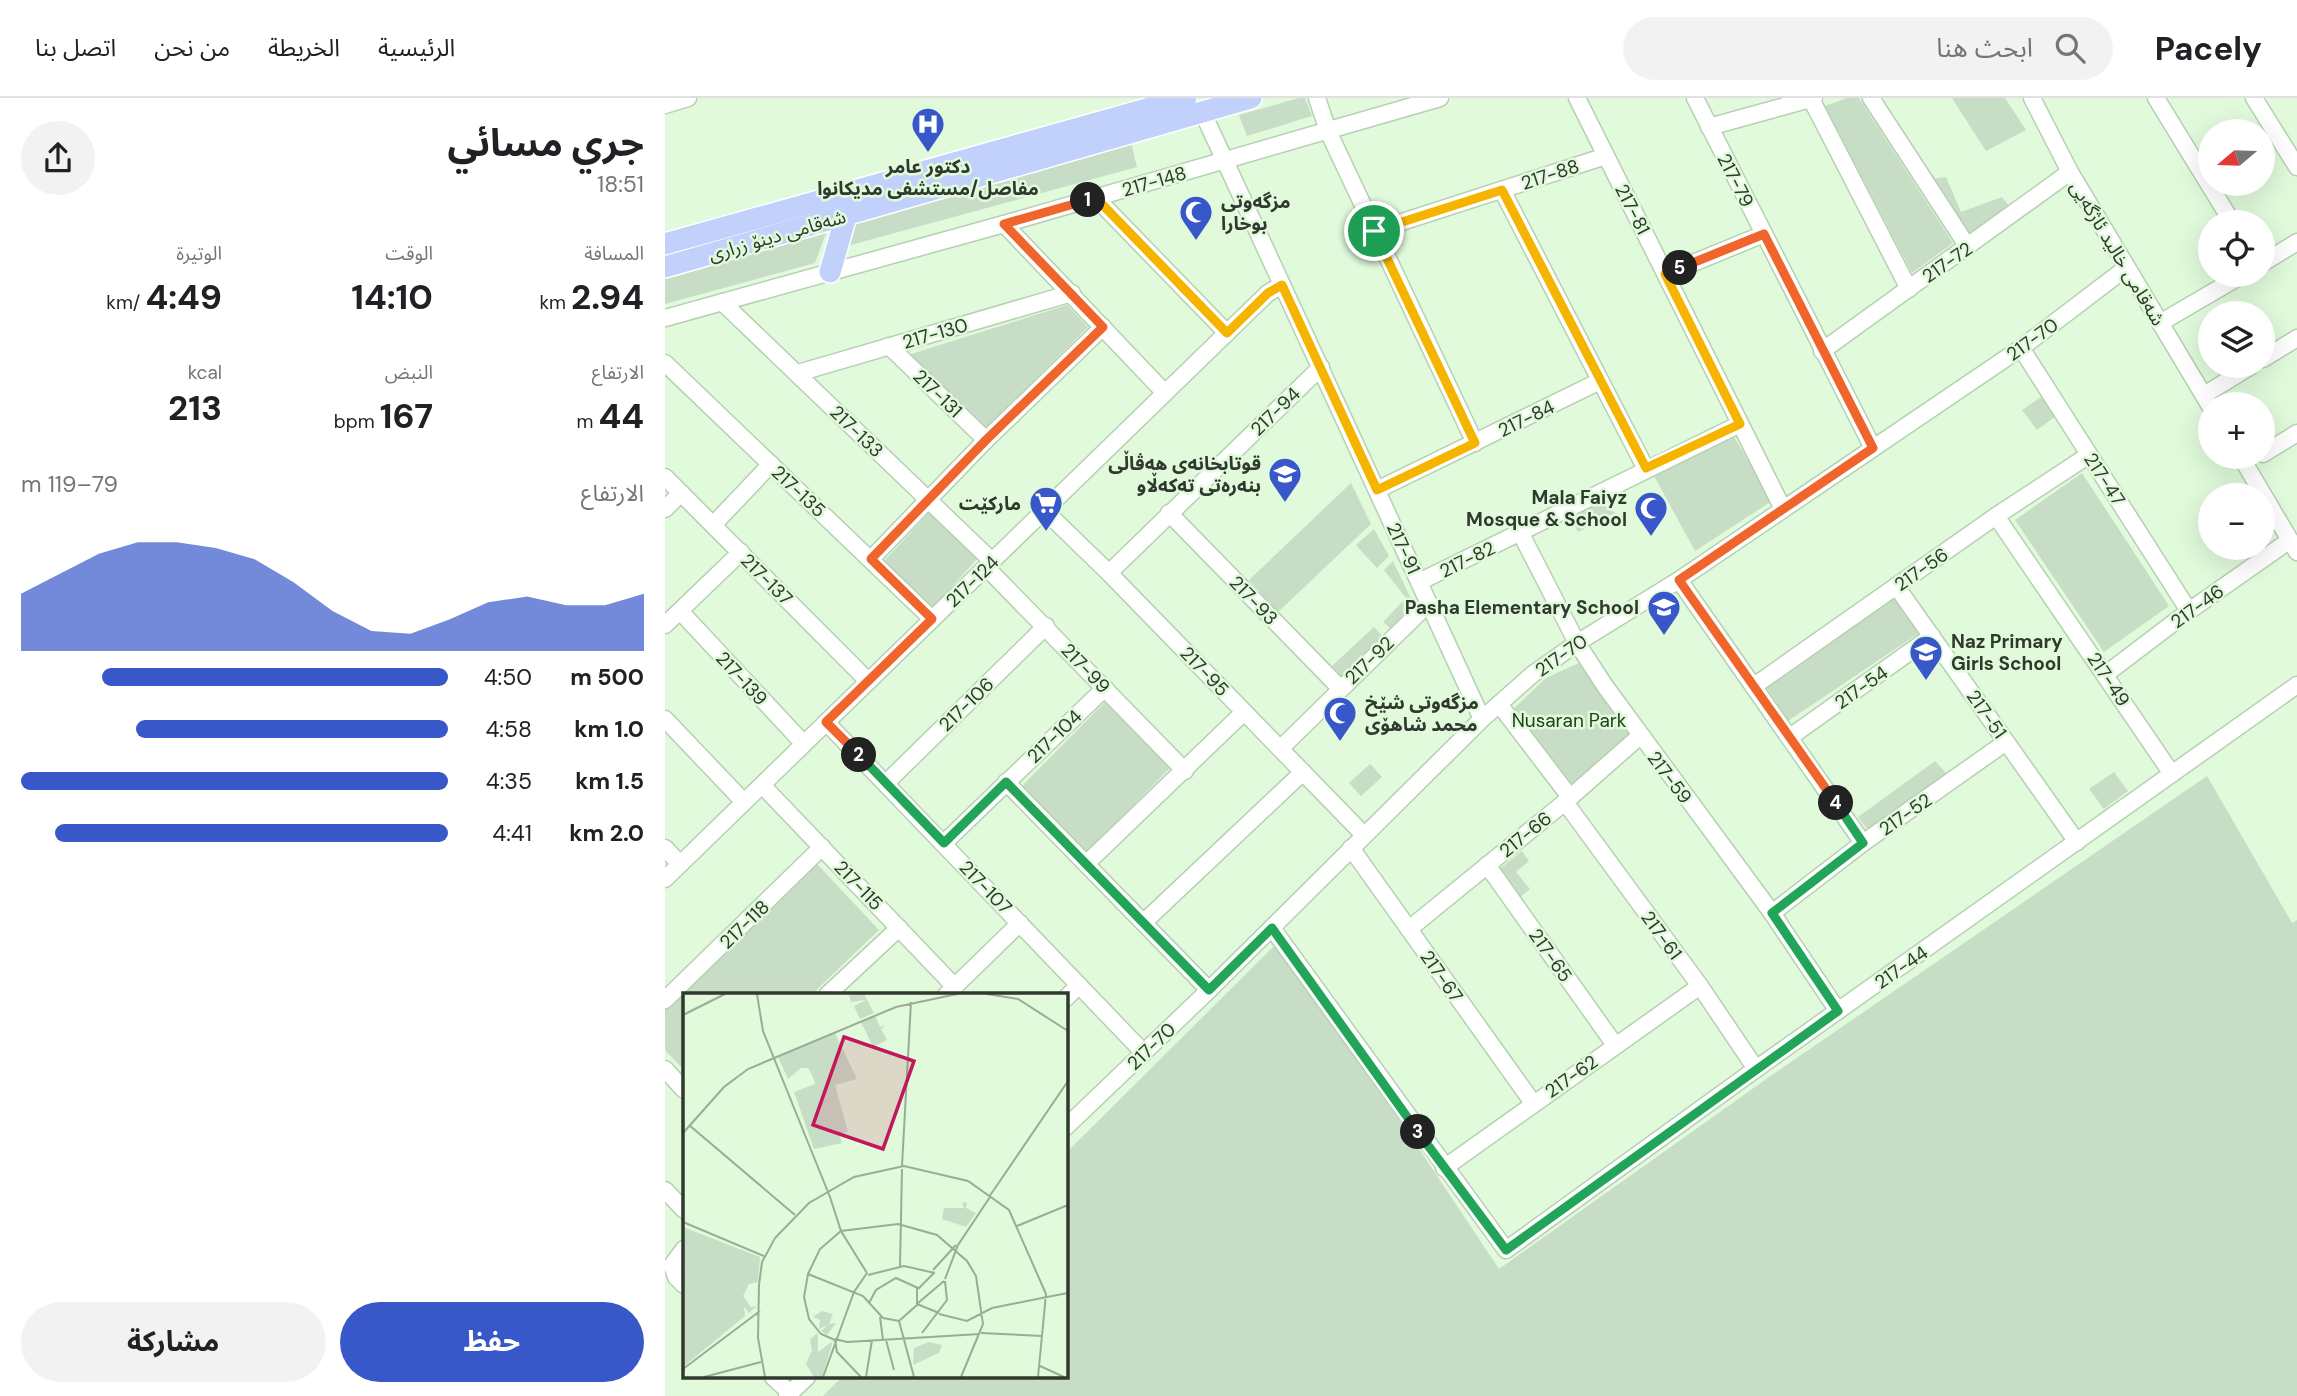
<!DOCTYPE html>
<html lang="ar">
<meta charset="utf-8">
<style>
:root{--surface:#fff;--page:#f2f2f2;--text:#202124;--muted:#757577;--line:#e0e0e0;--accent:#3858c9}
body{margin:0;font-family:"DM Sans","Noto Sans Arabic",sans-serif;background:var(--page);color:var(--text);direction:rtl;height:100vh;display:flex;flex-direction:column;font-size:26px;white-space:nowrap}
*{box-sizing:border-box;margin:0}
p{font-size:23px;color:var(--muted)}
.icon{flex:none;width:38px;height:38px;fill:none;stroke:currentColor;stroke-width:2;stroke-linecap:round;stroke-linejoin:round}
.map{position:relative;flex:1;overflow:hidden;direction:ltr}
.details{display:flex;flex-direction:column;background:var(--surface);width:665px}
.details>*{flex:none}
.needle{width:46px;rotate:251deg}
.buttons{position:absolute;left:1533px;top:21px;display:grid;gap:14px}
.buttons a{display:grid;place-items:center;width:77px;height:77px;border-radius:50%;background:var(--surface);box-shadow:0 7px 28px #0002;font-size:35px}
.pin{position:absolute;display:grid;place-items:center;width:60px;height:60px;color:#fff;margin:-30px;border:4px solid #fff;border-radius:50%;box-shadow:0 2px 7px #0007}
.km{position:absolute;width:35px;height:35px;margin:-18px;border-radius:50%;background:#222;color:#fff;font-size:19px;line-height:35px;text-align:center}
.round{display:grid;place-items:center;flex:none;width:74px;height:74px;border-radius:37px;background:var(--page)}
.headline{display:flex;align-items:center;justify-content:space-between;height:119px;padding:0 21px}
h1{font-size:38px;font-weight:700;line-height:52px}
.figures{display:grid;grid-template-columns:repeat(3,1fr);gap:10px;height:119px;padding:7px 21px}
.figures div{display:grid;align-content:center}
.figures b{font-size:35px;font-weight:700}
.figures small{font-size:19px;font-weight:400}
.figures p{font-size:19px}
.chart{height:196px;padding:14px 21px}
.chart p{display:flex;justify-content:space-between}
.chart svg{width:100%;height:126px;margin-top:7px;fill:var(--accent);opacity:.7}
.primary-button{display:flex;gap:14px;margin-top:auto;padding:14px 21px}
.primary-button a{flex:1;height:80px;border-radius:42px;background:var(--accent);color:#fff;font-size:28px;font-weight:700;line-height:80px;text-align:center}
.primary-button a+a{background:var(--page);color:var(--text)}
ul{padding:0 21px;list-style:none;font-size:23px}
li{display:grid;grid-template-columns:112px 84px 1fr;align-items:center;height:52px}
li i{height:18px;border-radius:9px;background:var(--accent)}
header{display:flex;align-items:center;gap:42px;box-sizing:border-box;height:98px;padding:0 35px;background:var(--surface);border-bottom:2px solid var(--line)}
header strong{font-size:33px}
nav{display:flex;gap:38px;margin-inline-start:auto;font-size:24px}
.search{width:490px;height:63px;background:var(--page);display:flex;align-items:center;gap:18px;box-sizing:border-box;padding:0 24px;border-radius:38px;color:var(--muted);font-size:26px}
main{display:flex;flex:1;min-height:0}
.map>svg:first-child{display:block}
.green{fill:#c8ddc5}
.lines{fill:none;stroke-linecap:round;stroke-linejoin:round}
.minor-casing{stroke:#b6d0b2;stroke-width:19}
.major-casing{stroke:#fff;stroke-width:24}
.minor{stroke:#fff;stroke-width:16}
.major{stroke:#c1d1fc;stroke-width:21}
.split-1-casing{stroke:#fff;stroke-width:14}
.split-2-casing{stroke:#fff;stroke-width:14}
.split-3-casing{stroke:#fff;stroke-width:14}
.split-4-casing{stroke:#fff;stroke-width:14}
.split-5-casing{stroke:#fff;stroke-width:14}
.split-6-casing{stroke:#fff;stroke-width:14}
.split-1{stroke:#f5b400;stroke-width:9}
.split-2{stroke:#f0652b;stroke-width:9}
.split-3{stroke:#22a559;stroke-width:9}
.split-4{stroke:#22a559;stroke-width:9}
.split-5{stroke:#f0652b;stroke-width:9}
.split-6{stroke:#f5b400;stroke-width:9}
.labels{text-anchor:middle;stroke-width:5;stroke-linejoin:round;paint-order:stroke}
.poi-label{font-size:19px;font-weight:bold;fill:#2f392d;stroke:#e0fadb;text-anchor:end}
.street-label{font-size:19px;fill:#2f392d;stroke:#e0fadb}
.park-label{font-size:19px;fill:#1e4019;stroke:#e0fadb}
.inset-road{fill:none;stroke:#99ad95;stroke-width:2}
.view{fill:#c2185b;fill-opacity:0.15;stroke:#c2185b;stroke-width:3.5}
.inset-edge{fill:none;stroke:#2f392d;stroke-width:3.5}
</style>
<header>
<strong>Pacely</strong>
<div class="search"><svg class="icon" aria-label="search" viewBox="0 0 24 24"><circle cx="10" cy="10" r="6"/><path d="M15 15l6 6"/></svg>ابحث هنا</div>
<nav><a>الرئيسية</a><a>الخريطة</a><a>من نحن</a><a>اتصل بنا</a></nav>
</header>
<main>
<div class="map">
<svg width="1632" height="1298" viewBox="0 0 1632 1298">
<rect width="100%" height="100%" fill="#e0fadb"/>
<g class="green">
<polygon points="634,0 640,0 647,18 582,38 574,17"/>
<polygon points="1182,0 1194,0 1288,145 1247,175 1160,8"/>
<polygon points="1287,0 1340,0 1361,32 1321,53"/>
<polygon points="466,44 472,69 182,148 192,124"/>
<polygon points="1281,79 1296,114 1337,99 1344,108 1304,140 1266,81"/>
<polygon points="161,135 150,165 0,206 0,181"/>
<polygon points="402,207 423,229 318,333 243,257"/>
<polygon points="1376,299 1391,318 1372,332 1357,312"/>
<polygon points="1067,335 1107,403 1030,453 988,376"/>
<polygon points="1417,375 1504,508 1439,554 1350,422"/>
<polygon points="686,385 706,426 613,514 584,482"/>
<polygon points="936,404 950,415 913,434 904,417"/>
<polygon points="265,414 314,459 267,510 219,463"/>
<polygon points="709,431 724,458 712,470 691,447"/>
<polygon points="728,463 749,507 725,530 718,524 741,500 719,472"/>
<polygon points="1230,500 1254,535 1123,623 1100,587"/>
<polygon points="709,529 717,538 676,578 667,568"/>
<polygon points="914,565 965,638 907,688 845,614 881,580"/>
<polygon points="440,604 506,669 422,754 356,689"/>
<polygon points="1270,663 1281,675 1203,732 1193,719"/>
<polygon points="705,666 717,679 696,698 684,685"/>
<polygon points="1449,674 1463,693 1439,711 1424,691"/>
<polygon points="1542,678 1627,825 1632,822 1632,1298 158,1298 177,1279 401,1279 401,1055 615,842 834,1171 1107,977"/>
<polygon points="857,753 864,763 851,774 865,791 853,801 832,773"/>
<polygon points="152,766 214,832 146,897 19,897 19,972 0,952 0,910"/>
</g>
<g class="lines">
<defs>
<g id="minor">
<polyline points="652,0 663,33 810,345"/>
<polyline points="912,0 1118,411"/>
<polyline points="1030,0 1208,350"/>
<polyline points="1206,0 1303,149"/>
<polyline points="1367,0 1405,74 1545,308"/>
<polyline points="1491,0 1567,124"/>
<polyline points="1589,0 1632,69"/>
<polyline points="1146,1 1244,191"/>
<polyline points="0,7 23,0"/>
<polyline points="537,13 817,621"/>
<polyline points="1044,29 1149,0"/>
<polyline points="837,92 981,371"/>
<polyline points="431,100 562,235"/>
<polyline points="339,126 500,295"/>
<polyline points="709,133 941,58"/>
<polyline points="1598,165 1632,144"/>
<polyline points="1001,176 1099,136"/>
<polyline points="57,204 327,463"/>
<polyline points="0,220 339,126 775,0"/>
<polyline points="1495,225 1577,177"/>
<polyline points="224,248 321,342"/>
<polyline points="1356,250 1524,513"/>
<polyline points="1157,253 1405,74"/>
<polyline points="1598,261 1632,240"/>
<polyline points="0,265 267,521"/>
<polyline points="133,275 407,195"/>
<polyline points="1539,297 1586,268"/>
<polyline points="1598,356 1632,335"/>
<polyline points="1576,359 1632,454"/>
<polyline points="0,379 203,583"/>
<polyline points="712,392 935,283"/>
<polyline points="0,411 16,395"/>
<polyline points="379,412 444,475 699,737"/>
<polyline points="504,415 675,590"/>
<polyline points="1331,418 1507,676"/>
<polyline points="49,426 106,366"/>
<polyline points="855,434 912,545 940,588 1107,815 1173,913"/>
<polyline points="206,461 321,342 438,229"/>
<polyline points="321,469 520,673"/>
<polyline points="444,475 656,269"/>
<polyline points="1014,482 1198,745"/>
<polyline points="754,484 1075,326"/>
<polyline points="1231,488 1412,744"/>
<polyline points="15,513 139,646"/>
<polyline points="0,527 76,454"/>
<polyline points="1441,576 1524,513 1625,442"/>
<polyline points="1089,588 1331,418 1424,357"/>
<polyline points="834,606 905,699"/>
<polyline points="0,621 79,704"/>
<polyline points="161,624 479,955"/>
<polyline points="1125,639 1267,538"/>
<polyline points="616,650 764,505"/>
<polyline points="222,684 381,528"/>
<polyline points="341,684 544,892"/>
<polyline points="97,687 290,889"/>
<polyline points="900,704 1035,888 1091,971"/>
<polyline points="279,745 440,590"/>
<polyline points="0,750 15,766"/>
<polyline points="686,750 868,1005"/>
<polyline points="422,765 579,614"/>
<polyline points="822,767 950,947"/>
<polyline points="0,781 603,195 617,187"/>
<polyline points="1107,815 1198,745 1341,644"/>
<polyline points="479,824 638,674"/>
<polyline points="607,830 841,1152 1091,971 1632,587"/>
<polyline points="744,831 900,704 975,638"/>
<polyline points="162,897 234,830"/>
<polyline points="281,897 355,825"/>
<polyline points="401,900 414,887"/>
<polyline points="0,902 157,749"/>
<polyline points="0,971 19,992"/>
<polyline points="401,1029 541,895 817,621 868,576 912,545 1014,482 1356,250 1461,170"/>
<polyline points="779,1070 1035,888"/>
<polyline points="0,1092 19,1112"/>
<polyline points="19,1151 7,1167 11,1179 19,1187"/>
<polyline points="108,1279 125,1295"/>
<polyline points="122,1298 142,1279"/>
</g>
<g id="major">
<polyline points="0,146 521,0"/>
<polyline points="0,169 586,0"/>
<polyline points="165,174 181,118"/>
</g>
</defs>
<use href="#minor" class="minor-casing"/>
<use href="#major" class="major-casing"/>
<use href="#minor" class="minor"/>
<use href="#major" class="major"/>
</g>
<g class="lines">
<defs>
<polyline id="split-1" points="423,102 431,100 562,235 603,195 617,187 712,392 810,345 709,133"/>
<polyline id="split-2" points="194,657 161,624 267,521 206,461 321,342 438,229 339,126 423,102"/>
<polyline id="split-3" points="194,657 279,745 341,684 544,892 607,830 753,1034"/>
<polyline id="split-4" points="753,1034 841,1152 1173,913 1107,815 1198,745 1171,705"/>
<polyline id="split-5" points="1015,170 1099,136 1208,350 1014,482 1171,705"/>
<polyline id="split-6" points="709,133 837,92 981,370 1075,326 1000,176 1015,170"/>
</defs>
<use href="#split-1" class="split-1-casing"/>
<use href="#split-2" class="split-2-casing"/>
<use href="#split-3" class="split-3-casing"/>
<use href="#split-4" class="split-4-casing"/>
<use href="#split-5" class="split-5-casing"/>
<use href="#split-6" class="split-6-casing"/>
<use href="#split-1" class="split-1"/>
<use href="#split-2" class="split-2"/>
<use href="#split-3" class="split-3"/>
<use href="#split-4" class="split-4"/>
<use href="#split-5" class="split-5"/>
<use href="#split-6" class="split-6"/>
</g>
<defs>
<symbol id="hospital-pin" viewBox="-11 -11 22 30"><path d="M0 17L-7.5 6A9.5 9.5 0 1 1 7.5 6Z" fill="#3858c9" stroke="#e0fadb"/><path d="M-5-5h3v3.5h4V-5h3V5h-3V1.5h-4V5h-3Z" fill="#fff"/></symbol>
<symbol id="mosque-pin" viewBox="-11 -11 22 30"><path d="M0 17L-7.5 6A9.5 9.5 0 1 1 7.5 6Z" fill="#3858c9" stroke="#e0fadb"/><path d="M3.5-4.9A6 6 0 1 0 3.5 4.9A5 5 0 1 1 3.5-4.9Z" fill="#fff"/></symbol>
<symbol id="school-pin" viewBox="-11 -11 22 30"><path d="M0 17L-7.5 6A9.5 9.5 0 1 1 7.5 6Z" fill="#3858c9" stroke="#e0fadb"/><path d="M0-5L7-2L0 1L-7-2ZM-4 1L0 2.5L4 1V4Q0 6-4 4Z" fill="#fff"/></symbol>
<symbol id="supermarket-pin" viewBox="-11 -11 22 30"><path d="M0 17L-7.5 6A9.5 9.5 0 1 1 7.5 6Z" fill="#3858c9" stroke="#e0fadb"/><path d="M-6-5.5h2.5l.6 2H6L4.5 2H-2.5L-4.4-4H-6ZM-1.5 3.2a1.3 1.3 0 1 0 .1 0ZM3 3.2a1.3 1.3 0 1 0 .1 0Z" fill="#fff"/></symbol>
</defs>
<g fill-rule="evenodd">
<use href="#hospital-pin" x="244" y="7" width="38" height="52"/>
<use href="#mosque-pin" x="512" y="95" width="38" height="52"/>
<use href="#school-pin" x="601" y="357" width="38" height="52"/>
<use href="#supermarket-pin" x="362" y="386" width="38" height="52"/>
<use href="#mosque-pin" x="967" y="391" width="38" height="52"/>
<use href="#school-pin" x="980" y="490" width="38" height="52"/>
<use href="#school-pin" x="1242" y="535" width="38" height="52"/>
<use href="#mosque-pin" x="656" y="596" width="38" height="52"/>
</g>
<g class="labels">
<g class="poi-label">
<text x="263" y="75" text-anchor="middle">دكتور عامر<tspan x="263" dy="22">مفاصل/مستشفى مديكانوا</tspan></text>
<text x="556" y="110" text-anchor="start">مزگەوتی<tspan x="556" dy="22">بوخارا</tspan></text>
<text x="596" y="372">قوتابخانەی ھەڤاڵی<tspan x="596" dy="22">بنەرەتی تەکەڵاو</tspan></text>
<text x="962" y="406">Mala Faiyz<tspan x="962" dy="22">Mosque &amp; School</tspan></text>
<text x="356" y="412">مارکێت</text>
<text x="974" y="516">Pasha Elementary School</text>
<text x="1286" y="550" text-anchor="start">Naz Primary<tspan x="1286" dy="22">Girls School</tspan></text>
<text x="700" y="611" text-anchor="start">مزگەوتی شێخ<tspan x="700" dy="22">محمد شاهۆی</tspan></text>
</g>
<g class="street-label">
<text transform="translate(885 76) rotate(-18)" y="7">217-88</text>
<text transform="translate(1071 82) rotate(63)" y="7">217-79</text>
<text transform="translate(489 83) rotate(-16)" y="7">217-148</text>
<text transform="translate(968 111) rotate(63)" y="7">217-81</text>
<text transform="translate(112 137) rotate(-16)" y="7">شەقامی دینۆ زراری</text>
<text transform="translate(1453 155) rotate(59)" y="7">شەقامی خالید ئاژگەیی</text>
<text transform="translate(1282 164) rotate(-35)" y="7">217-72</text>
<text transform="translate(270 235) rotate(-16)" y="7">217-130</text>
<text transform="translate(1367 241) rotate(-36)" y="7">217-70</text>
<text transform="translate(273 295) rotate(44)" y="7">217-131</text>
<text transform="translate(610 313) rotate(-44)" y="7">217-94</text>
<text transform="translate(861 320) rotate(-26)" y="7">217-84</text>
<text transform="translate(192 333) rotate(44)" y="7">217-133</text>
<text transform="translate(1440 381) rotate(57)" y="7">217-47</text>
<text transform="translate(134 393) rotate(43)" y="7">217-135</text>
<text transform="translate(739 450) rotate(65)" y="7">217-91</text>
<text transform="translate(802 461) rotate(-26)" y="7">217-82</text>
<text transform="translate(1256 471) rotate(-35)" y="7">217-56</text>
<text transform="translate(102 481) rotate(45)" y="7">217-137</text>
<text transform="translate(307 483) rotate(-44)" y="7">217-124</text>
<text transform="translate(589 502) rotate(46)" y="7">217-93</text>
<text transform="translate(1532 508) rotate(-36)" y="7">217-46</text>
<text transform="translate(896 557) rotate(-35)" y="7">217-70</text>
<text transform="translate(704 562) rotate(-44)" y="7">217-92</text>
<text transform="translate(421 570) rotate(46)" y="7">217-99</text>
<text transform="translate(540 573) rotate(46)" y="7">217-95</text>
<text transform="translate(77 580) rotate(47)" y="7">217-139</text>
<text transform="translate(1444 581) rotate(56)" y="7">217-49</text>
<text transform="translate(1196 589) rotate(-35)" y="7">217-54</text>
<text transform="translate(301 606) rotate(-44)" y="7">217-106</text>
<text transform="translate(1322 616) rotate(55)" y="7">217-51</text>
<text transform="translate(389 638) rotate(-44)" y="7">217-104</text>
<text transform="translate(1005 679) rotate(53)" y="7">217-59</text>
<text transform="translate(1240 716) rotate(-35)" y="7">217-52</text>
<text transform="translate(860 736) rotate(-39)" y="7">217-66</text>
<text transform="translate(194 787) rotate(46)" y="7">217-115</text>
<text transform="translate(321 789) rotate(46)" y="7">217-107</text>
<text transform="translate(79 826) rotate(-44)" y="7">217-118</text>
<text transform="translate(997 837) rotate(54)" y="7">217-61</text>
<text transform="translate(886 857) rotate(55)" y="7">217-65</text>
<text transform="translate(1236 869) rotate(-35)" y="7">217-44</text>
<text transform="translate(777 878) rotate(55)" y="7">217-67</text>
<text transform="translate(486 948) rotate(-44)" y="7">217-70</text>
<text transform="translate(906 978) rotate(-35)" y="7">217-62</text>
</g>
<g class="park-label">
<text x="904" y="629">Nusaran Park</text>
</g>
</g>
<g transform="translate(18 895)">
<rect width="385" height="385" fill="#e0fadb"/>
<path d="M181,1L191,20L177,26L171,13L183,7L168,9L166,2ZM192,23L197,34L202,33L198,36L204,47L190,54L178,29ZM152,40L174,86L152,92L165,139L156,141L159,150L131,156L111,99L132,91L130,84L125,75H118L105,86L95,64ZM284,209L283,215L293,220L283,234L259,226L261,215H281L279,210ZM0,234L77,264L75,289L66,291L60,303L68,314L74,313L66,320L61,314L62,323L0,374ZM139,318L150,321L146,331L153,330L144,342L138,338L145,332L136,336L137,327L130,324ZM135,340V359L150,348L139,384H131L123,371L129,357L127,346ZM246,349L259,352L256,360L230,372L231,355Z" fill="#c8ddc5"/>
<path class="inset-road" d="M74,1L80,38L147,204M304,1L335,6L385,38M0,22L42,1M6,132L112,222M0,140L41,94L65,76L213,14L274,1M219,173L228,9M147,204L158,238L184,280M306,204L385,88M0,229L81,263M334,233L385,212M217,273L219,176M250,277L273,252M125,281L180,303L200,325L216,328L234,312V295M185,282L221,273L252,280M262,286L275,252L307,204M235,296L251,280M359,305L385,300M186,310L193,297L213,285L235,295M235,310L261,288M234,311L256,320M256,321L284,328L309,315L359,305M197,324L200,347M216,328L231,384M239,340L264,307L262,288M298,340L359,343M152,346L164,349L297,341M203,347L211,377M357,373L381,384M0,376L77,318M21,384L78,369M82,384L75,345L76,292L79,269L92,245L126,210L171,184L221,173L285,188L326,217L363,301L355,384M140,384L171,299L184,280M178,384L154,359L152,347L138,341L126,326L121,304L125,281L137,256L158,238L215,231L254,242L284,268L293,283L300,331L278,384M183,384L189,347"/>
<path class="view" d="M161,44L231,68L200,156L130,132Z"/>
<rect width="385" height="385" class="inset-edge"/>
</g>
</svg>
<div class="buttons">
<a><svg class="needle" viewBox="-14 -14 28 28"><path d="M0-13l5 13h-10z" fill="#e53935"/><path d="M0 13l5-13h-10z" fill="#757577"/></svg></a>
<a><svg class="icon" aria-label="locate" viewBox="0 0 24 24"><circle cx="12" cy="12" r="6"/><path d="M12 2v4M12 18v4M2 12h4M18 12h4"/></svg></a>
<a><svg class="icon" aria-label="layers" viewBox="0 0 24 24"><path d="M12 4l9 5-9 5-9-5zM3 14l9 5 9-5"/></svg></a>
<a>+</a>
<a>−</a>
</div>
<div class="pin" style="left:709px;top:133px;background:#1e9e55"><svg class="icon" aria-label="arrive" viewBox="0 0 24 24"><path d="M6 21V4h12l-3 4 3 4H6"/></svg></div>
<b class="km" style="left:423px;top:102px">1</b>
<b class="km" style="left:194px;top:657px">2</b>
<b class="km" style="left:753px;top:1034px">3</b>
<b class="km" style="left:1171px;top:705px">4</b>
<b class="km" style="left:1015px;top:170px">5</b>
</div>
<section class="details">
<div class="headline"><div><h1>جري مسائي</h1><p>18:51</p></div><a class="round"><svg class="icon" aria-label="share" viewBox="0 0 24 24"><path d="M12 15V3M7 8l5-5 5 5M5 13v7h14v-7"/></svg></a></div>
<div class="figures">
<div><p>المسافة</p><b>2.94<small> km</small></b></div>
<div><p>الوقت</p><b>14:10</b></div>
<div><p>الوتيرة</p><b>4:49<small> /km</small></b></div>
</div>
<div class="figures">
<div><p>الارتفاع</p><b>44<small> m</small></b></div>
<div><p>النبض</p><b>167<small> bpm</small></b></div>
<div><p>kcal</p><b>213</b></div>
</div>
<div class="chart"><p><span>الارتفاع</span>79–119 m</p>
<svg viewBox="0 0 160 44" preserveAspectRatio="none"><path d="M0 44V24L10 17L20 10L30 6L40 6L50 8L60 12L70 20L80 30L90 37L100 38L110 33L120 27L130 25L140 28L150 28L160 24V44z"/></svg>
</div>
<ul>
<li><b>500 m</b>4:50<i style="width:81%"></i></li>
<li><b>1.0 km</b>4:58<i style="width:73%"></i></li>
<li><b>1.5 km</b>4:35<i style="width:100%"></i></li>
<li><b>2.0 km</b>4:41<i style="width:92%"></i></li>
</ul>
<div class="primary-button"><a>حفظ</a><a>مشاركة</a></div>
</section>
</main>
